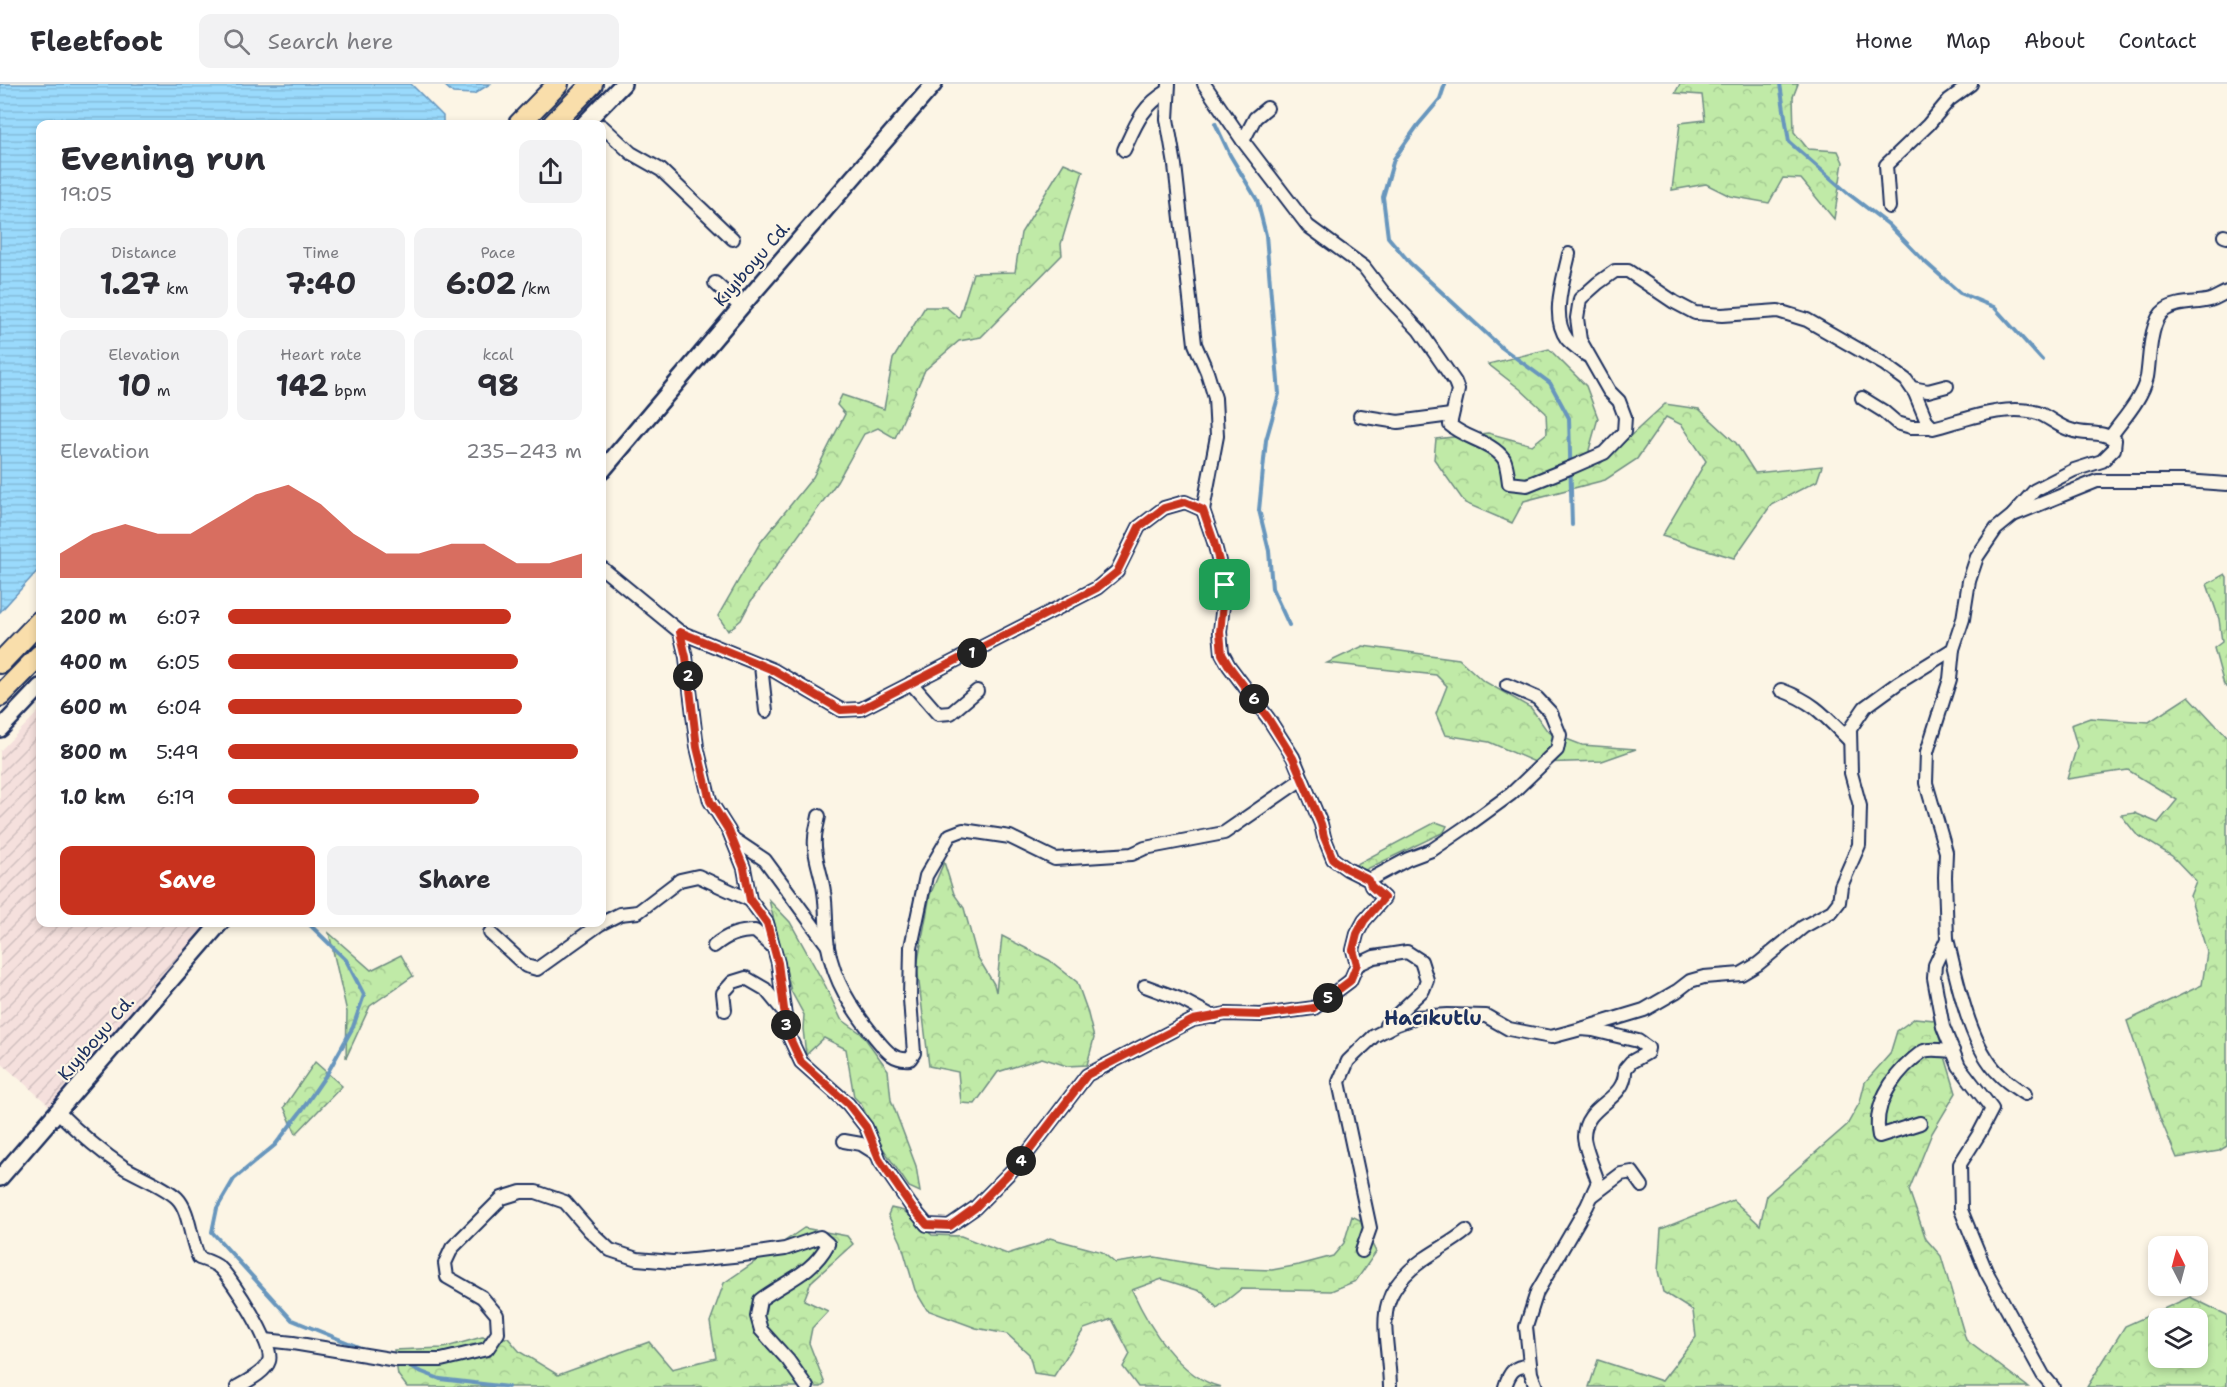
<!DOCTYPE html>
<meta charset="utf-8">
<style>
:root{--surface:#fff;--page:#f2f2f3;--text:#2b2b33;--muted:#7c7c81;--line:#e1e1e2;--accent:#c8321e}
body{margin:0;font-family:"Shantell Sans",sans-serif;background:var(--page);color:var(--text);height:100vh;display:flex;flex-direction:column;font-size:22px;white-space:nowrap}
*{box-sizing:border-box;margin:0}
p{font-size:20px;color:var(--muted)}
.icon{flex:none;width:33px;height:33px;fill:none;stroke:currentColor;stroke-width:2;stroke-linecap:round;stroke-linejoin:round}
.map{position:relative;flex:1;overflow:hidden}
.side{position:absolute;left:36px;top:36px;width:570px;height:807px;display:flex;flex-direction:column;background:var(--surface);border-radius:12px;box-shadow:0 3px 9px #0003}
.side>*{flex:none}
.needle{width:39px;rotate:354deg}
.controls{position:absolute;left:2148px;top:1152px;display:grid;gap:12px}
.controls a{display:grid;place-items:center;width:60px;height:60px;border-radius:12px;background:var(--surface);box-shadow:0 3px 9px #0003;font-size:30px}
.pin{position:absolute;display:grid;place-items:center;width:51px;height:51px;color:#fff;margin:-26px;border-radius:12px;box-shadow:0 3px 9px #0006}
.km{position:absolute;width:30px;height:30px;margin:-15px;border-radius:50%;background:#222;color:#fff;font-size:16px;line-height:30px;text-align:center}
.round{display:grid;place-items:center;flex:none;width:63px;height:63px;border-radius:12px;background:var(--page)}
.headline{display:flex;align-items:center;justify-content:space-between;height:102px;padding:0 24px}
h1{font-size:33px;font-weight:700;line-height:45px}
.stats{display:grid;grid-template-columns:repeat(3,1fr);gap:9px;height:102px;padding:6px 24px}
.stats div{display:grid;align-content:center;border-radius:12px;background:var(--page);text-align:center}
.stats b{font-size:30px;font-weight:700}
.stats small{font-size:16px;font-weight:400}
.stats p{font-size:16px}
.chart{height:168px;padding:12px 24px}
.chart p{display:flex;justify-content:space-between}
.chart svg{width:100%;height:108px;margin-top:6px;fill:var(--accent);opacity:.7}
.action{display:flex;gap:12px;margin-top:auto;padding:12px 24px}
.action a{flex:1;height:69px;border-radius:12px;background:var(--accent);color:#fff;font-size:24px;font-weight:700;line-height:69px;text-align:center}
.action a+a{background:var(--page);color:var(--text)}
ul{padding:0 24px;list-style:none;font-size:20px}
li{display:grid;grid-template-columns:96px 72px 1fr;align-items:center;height:45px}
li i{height:15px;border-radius:8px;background:var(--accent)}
header{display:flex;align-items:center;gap:36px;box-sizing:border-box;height:84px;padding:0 30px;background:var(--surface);border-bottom:2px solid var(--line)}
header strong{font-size:28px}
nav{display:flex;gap:33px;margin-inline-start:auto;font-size:21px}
.search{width:420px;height:54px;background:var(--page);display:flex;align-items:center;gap:15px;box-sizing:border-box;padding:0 21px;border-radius:12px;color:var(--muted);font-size:22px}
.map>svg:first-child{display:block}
.industrial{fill:url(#industrial-furrows)}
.forest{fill:url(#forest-crowns);stroke:#6e8c82;stroke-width:1.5;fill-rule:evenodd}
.water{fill:url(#water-rules);stroke:#6796bd;stroke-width:1.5}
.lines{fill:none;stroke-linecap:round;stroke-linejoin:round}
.stream{stroke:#6796bd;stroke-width:4}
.minor-casing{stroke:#1b2f5e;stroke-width:16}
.tertiary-casing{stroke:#1b2f5e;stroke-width:20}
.trunk-casing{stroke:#1b2f5e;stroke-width:24}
.minor{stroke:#fcf5e5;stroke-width:12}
.tertiary{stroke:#fcf5e5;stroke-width:15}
.trunk{stroke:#f9deab;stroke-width:20}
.route-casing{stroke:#fff;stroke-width:12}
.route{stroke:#c8321e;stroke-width:8}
.labels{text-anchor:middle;stroke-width:4.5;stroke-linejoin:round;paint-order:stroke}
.street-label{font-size:18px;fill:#1b2f5e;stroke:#fcf5e5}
.neighbourhood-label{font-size:20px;font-weight:bold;fill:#1b2f5e;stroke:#fcf5e5}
</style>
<header>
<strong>Fleetfoot</strong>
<div class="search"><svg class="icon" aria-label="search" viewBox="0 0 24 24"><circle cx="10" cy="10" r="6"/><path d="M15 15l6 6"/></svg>Search here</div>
<nav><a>Home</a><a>Map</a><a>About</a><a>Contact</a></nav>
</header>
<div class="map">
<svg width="2227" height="1303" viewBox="0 0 2227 1303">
<defs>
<pattern id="industrial-furrows" width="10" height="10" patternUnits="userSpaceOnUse" patternTransform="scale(1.5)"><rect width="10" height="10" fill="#f5e0dd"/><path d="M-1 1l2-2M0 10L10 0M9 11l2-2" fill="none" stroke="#d1c0c0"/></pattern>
<pattern id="forest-crowns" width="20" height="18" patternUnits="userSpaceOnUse" patternTransform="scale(1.5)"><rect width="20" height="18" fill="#c0eaa7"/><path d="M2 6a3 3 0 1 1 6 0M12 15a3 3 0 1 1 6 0" fill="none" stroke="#a4c992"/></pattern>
<pattern id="water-rules" width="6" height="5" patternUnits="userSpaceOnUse" patternTransform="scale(1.5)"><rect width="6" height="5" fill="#9adafc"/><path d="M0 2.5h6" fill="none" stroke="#84bbda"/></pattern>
</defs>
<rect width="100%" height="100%" fill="#fcf5e5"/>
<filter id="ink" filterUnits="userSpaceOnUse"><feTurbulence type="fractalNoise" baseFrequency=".0167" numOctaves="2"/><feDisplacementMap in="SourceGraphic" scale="12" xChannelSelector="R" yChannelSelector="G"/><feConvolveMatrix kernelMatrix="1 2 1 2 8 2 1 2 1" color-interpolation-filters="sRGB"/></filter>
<g filter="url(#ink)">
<polygon class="industrial" points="40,626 40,838 209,839 52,1024 0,978 0,667"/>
<g class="forest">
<polygon points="1680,0 1798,0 1793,13 1794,48 1808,65 1838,67 1843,78 1834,135 1801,95 1783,94 1769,119 1730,112 1706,100 1672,106 1680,39 1705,36 1702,11 1675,9"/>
<polygon points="1064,79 1083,87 1061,160 1062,171 981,253 959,257 925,286 895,354 878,344 864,350 837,398 751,517 741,536 728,547 718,532 760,459 813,393 845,330 837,321 842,311 884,325 893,275 925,223 946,223 959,234 973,189 1015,188 1021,149"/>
<polygon points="1549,265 1586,302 1598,334 1589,366 1600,380 1665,320 1699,325 1736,359 1755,389 1822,382 1817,397 1771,421 1734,474 1662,452 1706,377 1682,341 1666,333 1637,375 1605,396 1524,417 1512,439 1465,419 1434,375 1436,355 1488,349 1532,361 1547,349 1546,329 1520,305 1488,280"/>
<polygon points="2225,490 2227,493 2227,603 2224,601 2214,564 2222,558 2219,535 2207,500"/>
<polygon points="1363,562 1459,575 1482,596 1531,624 1548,648 1582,661 1636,665 1602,677 1537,679 1489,658 1445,651 1436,630 1447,602 1436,591 1327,579"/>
<polygon points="2189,612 2227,653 2227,1062 2219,1067 2177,1074 2160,1034 2127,937 2202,901 2207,868 2190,812 2196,797 2172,772 2136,750 2121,731 2135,729 2158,739 2177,716 2128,686 2067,695 2077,662 2071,641 2090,634 2149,638"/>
<polygon points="1436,738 1447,742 1444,748 1363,787 1355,781"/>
<polygon points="944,778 954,810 964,824 977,872 994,900 996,908 1002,852 1049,876 1077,898 1087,926 1094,954 1087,981 1067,982 1042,974 998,988 975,1020 961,1019 958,988 929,982 917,882 930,811"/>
<polygon points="769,816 790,838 826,903 841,935 862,950 888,986 891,1016 916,1082 920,1108 909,1103 882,1063 861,1020 854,1013 846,965 824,954 806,971 803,945 804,931 791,907"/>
<polygon points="329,849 371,886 401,871 413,892 370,922 346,974 347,928"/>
<polygon points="1915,934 1934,936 1956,1009 1932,1049 1909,1106 1926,1155 1941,1172 1966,1256 2028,1303 1589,1303 1598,1276 1662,1297 1696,1253 1693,1227 1663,1208 1658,1187 1661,1145 1733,1116 1760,1141 1767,1111 1847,1041 1860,1018 1865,998 1890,970 1897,947"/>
<polygon points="315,978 342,1002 296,1050 284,1023"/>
<path d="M891,1124L904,1127L932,1151L961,1152L1007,1170L1039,1160L1050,1154L1102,1168L1115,1179L1155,1173L1216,1184L1272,1186L1299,1181L1333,1172L1344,1159L1352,1132L1360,1136L1376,1168L1356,1197L1331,1207L1241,1205L1217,1224L1203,1208L1162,1195L1132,1206C1149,1243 1179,1293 1221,1303H1138L1123,1283L1130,1270L1112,1235L1084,1245L1054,1292L1034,1289L1029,1270L1007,1250L976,1244L927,1226L915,1206L901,1158L888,1131Z"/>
<polygon points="804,1144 847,1152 853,1160 811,1198 804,1216 828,1227 812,1244 809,1259 825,1300 821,1303 407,1303 398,1291 394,1266 443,1264 482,1253 508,1254 520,1268 558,1291 649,1258 672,1285 716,1274 710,1238 724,1199"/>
<path d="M2190,1213L2227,1231V1303H2087L2125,1242ZM2158,1234H2198V1274H2158Z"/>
</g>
<g class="water">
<polygon points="0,0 411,0 443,32 443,40 40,40 40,484 0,528"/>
<polygon points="443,0 490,0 474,10 453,9"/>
</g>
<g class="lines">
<g class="stream">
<polyline points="1445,0 1440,15 1418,41 1394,75 1383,113 1388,153 1410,179 1501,263 1550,299 1569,334 1572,441"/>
<polyline points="1780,0 1789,58 1850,111 1888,140 1924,177 1960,209 1994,223 2042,276"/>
<polyline points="1215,39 1230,71 1257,116 1266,151 1279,310 1266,356 1259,426 1269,467 1272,504 1289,541"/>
<polyline points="307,838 346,876 364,911 353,943 328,988 302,1026 275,1061 234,1095 217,1124 212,1148 292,1236 366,1266"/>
<polyline points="404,1281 440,1295 508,1303"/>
</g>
<defs>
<g id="minor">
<path d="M1204,0L1243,57L1308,142L1364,183L1383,208L1419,246L1455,298L1458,306L1450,341C1466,355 1491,357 1504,375C1507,381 1508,392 1509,399L1527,401L1572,383L1604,369L1624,348L1625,333L1619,317L1609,307L1580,256L1577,234L1580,215L1598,199L1615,187H1628L1674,218L1695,229L1722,231L1778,227L1807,236L1884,280L1906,296L1915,309L1927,338L1933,344C1965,336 2005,319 2038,329C2049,333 2059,343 2071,346C2086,352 2101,346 2115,356L2114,365L2102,377L2074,386L2035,406L2012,432L1996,445L1977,473L1969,497L1963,535L1953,565L1898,599L1865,623L1850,645L1851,689L1860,722L1859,761L1841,802L1839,818L1832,827L1803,843L1758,880L1741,890L1704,893L1690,897L1677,907L1644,926L1581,945"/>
<polyline points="602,42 631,69 661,86 733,155"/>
<polyline points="1243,57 1255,34 1267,24"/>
<path d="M1124,66C1136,40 1142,22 1168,7"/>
<polyline points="1889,123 1886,81 1928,41 1949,16 1971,0"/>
<polyline points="2224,152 2227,153"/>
<path d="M1569,170C1564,194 1550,233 1567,255C1572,261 1580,266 1586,271"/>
<polyline points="715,199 741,223"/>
<polyline points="1912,304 1928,307 1947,302"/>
<polyline points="1862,314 1883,327 1897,339 1911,343 1932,343"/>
<polyline points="1360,332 1398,338 1451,331"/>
<path d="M2111,352C2123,335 2142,315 2147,293C2150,276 2149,237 2165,226C2178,217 2196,220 2210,216C2216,214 2222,210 2227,208"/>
<polyline points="2013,431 2097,397 2185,397 2227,400"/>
<polyline points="602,484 680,548 686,573 697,663 710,717 729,747 744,784 750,816 767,839 778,879 787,948 801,978 848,1020 866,1043 880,1077 911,1122 927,1141 949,1142 975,1124 1023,1075 1087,991 1193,936 1226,930 1261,931 1314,924 1350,897 1357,881 1353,866 1357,850 1364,837 1384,814 1371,802 1369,796 1347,785 1333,775 1324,753 1321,740 1293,673 1268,634 1229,582 1222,569 1220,548 1225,501 1214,458 1203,426 1217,352 1215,314 1207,288 1195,260 1175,81 1167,35 1169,0"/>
<polyline points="680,548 773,586 841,626 861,625 1097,504 1117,487 1139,443 1164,424 1185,418 1203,426"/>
<polyline points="1953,565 1950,595 1927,668 1926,699 1946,768 1945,793 1947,855 1935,881 1934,894 1943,943 1959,982 1992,1025 1979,1050 1960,1080 1961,1126 1986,1187 2043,1291 2053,1303"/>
<polyline points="761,582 766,627"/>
<polyline points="911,599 938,630 951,629 977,607"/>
<path d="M1781,606C1814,618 1825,632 1849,656"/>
<path d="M819,732C818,739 815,747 815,754C813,772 822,790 824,808C827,826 825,845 828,863C834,897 852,925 874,952C884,964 892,977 910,975L914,969L910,915L911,863L926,792L950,751L963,746L1010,753L1055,775L1132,770L1145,764L1224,749L1302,695"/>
<polyline points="732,754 765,776 828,862"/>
<polyline points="1369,796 1408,775 1432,766 1467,742 1511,710 1557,666 1560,651 1551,629 1537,614 1507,601"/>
<polyline points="490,849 526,882 537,885 600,840 620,830 638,828 680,796 698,792 750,816"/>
<path d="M1947,855C1957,895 1969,961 1999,990C2006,998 2016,1004 2025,1010"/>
<path d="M714,862C727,851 739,847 755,847L772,862"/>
<polyline points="1357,881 1374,873 1407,868 1421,877 1427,896 1423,906 1386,941"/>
<polyline points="1145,902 1180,915 1214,933"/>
<polyline points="725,926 723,909 733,898 746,894 765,905 784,928"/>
<path d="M58,1028C78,1048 101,1068 125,1084C139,1092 166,1103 177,1114C190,1127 190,1156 199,1174C205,1176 215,1179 220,1184C232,1195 275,1262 269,1277C265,1289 247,1297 237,1303"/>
<path d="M1920,1039L1879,1052C1873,1022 1891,994 1913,975C1916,973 1921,968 1924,967C1932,964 1944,967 1953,967"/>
<polyline points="844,1057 861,1060 877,1070"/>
<polyline points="1592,1112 1621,1090 1632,1088 1642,1102"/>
<path d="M1362,1167L1370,1144L1339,998L1348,977L1374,952L1397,940L1416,933L1447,931L1486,932L1509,945L1551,953L1581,945L1593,946L1638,957L1648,964L1647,969L1631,978L1625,985C1627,1018 1584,1019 1584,1053C1584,1063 1595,1088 1598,1098L1587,1122L1537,1208L1526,1243L1531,1289L1536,1303"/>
<path d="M265,1256L293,1259L396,1276H441L487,1265L498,1249L497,1231L482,1213L447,1193L445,1179L452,1164L502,1114L521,1108H536L565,1118L590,1147L610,1166L637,1175L673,1178L743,1171L785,1165L820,1153L828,1160C812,1190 785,1197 760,1216L757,1232L761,1246L788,1276L807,1303"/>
<path d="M1390,1303C1389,1246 1368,1215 1424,1175C1438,1165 1453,1158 1466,1147"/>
<path d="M1505,1303C1509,1289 1514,1281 1530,1282"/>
</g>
<g id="tertiary">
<polyline points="584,40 623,0"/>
<polyline points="602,387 741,223 934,0"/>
<polyline points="0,645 40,603"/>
<polyline points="0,1094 221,838"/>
</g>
<g id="trunk">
<polyline points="519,40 558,0"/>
<polyline points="553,40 592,0"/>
<polyline points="0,579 40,537"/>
<polyline points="0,612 40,571"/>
</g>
</defs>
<use href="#minor" class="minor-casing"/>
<use href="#tertiary" class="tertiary-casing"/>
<use href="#trunk" class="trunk-casing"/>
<use href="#minor" class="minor"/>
<use href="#tertiary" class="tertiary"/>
<use href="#trunk" class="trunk"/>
</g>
</g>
<g class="lines" filter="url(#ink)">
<defs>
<polygon id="route" points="1185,418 1203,426 1214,458 1225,501 1220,548 1222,570 1229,582 1268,634 1293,674 1321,740 1324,753 1333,775 1347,785 1369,796 1371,802 1384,814 1364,837 1357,850 1353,866 1357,880 1350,897 1314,924 1261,931 1226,930 1193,936 1087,991 1023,1075 975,1124 950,1142 927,1141 911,1122 880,1077 866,1043 848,1020 801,978 787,948 778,879 767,839 750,816 744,784 729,747 710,717 697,663 686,573 680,548 773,586 841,626 861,625 1097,504 1117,488 1139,443 1164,424"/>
</defs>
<use href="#route" class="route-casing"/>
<use href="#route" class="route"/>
</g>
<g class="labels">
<g class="street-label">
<text transform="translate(752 180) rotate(-49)" y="6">Kıyıboyu Cd.</text>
<text transform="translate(96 954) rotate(-49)" y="6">Kıyıboyu Cd.</text>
</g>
<g class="neighbourhood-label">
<text x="1433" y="941">Hacıkutlu</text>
</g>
</g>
</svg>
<div class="controls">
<a><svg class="needle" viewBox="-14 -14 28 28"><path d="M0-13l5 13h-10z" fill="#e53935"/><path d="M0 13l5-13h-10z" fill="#7c7c81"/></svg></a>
<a><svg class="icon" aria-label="layers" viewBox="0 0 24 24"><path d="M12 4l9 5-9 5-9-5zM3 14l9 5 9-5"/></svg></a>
</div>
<div class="pin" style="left:1225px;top:501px;background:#1e9e55"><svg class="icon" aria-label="arrive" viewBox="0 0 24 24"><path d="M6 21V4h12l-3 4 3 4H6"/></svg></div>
<b class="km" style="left:972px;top:569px">1</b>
<b class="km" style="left:688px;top:592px">2</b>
<b class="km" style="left:786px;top:941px">3</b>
<b class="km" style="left:1021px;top:1077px">4</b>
<b class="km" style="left:1328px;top:914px">5</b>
<b class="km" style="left:1254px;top:615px">6</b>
<section class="side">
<div class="headline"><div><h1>Evening run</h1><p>19:05</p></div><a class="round"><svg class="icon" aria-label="share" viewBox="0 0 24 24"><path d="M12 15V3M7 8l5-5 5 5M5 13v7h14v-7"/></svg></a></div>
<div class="stats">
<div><p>Distance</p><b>1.27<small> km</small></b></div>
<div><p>Time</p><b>7:40</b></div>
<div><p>Pace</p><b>6:02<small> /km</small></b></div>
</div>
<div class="stats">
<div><p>Elevation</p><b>10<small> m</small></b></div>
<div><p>Heart rate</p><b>142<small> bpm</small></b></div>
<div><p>kcal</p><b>98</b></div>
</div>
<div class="chart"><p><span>Elevation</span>235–243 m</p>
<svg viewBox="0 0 160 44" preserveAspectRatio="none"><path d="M0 44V34L10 26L20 22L30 26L40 26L50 18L60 10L70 6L80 14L90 26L100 34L110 34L120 30L130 30L140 38L150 38L160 34V44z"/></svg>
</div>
<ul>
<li><b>200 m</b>6:07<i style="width:80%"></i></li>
<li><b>400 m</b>6:05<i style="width:82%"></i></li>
<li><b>600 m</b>6:04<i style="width:83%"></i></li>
<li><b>800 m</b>5:49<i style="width:99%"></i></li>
<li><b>1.0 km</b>6:19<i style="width:71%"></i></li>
</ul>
<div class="action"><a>Save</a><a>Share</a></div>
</section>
</div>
